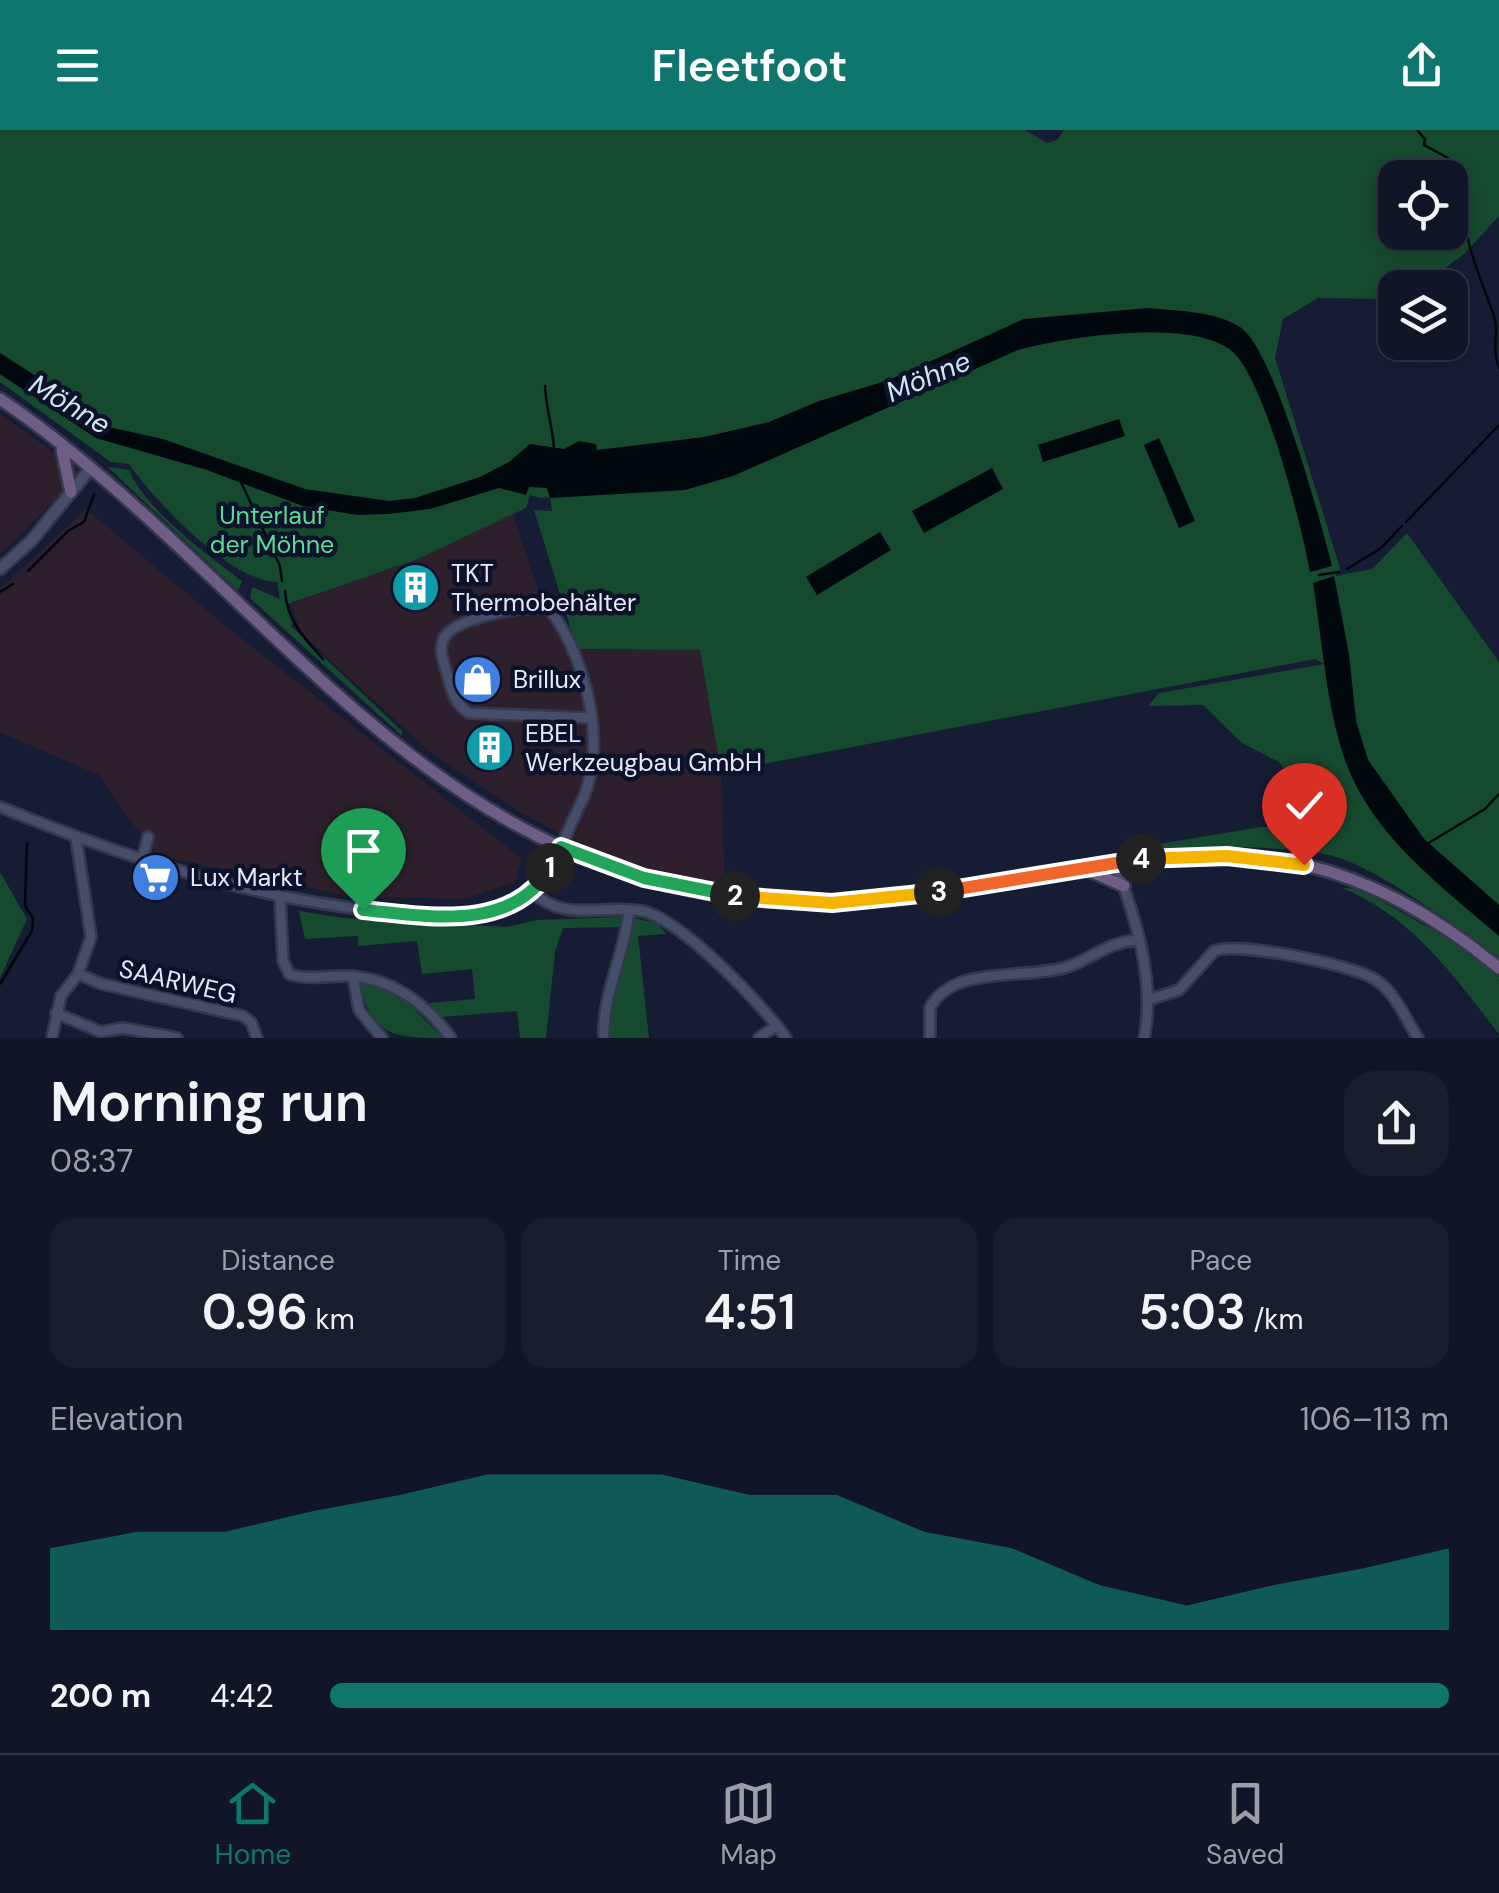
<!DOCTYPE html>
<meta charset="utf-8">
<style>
:root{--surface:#101527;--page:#191e2f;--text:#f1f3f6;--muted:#9c9fa7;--line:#303444;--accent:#0f766e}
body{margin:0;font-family:"DM Sans",sans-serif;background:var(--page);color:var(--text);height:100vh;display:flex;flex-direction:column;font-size:38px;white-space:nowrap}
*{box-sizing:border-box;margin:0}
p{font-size:32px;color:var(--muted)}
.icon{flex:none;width:55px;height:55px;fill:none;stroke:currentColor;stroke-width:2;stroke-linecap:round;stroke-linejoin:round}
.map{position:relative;height:908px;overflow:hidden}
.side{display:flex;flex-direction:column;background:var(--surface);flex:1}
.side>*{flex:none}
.controls{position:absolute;left:1378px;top:30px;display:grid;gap:20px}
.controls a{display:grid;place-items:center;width:90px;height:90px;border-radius:20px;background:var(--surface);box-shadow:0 5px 15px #0003,0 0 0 2px var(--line);font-size:50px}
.pin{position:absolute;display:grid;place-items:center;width:85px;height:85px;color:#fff;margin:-102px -42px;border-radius:50% 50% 50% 0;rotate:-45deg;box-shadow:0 0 10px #0007}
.pin .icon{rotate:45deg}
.km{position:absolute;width:50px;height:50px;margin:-25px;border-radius:50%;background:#222;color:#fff;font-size:28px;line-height:50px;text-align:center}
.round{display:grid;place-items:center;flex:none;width:105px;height:105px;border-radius:30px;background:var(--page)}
.headline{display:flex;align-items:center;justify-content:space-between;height:170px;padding:0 50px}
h1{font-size:55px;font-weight:600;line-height:75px}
.figures{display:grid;grid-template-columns:repeat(3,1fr);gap:15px;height:170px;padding:10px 50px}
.figures div{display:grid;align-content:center;border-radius:25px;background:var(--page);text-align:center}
.figures b{font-size:50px;font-weight:600}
.figures small{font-size:28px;font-weight:400}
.figures p{font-size:28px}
.chart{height:280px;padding:20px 50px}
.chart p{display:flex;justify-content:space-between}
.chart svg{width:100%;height:180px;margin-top:10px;fill:var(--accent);opacity:.7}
ul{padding:0 50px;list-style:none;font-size:32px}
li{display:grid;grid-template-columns:160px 120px 1fr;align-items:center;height:75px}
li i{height:25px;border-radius:12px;background:var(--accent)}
header{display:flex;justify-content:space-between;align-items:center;height:130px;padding:0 50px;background:var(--accent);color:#fff;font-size:45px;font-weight:600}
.dock{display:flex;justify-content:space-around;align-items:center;height:140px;border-top:2px solid var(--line);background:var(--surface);font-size:28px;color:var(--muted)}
.dock a{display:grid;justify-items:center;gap:5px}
.dock .selected{color:var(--accent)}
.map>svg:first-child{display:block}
.industrial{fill:#2d202c}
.green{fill:#164a2f;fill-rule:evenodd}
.water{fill:#00080e}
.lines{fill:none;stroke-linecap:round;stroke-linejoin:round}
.stream{stroke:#00080e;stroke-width:2.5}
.minor-casing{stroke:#35374c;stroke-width:14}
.tertiary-casing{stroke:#35374c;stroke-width:15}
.secondary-casing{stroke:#35374c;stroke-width:16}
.minor{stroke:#454d69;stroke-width:9}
.tertiary{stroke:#454d69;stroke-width:10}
.secondary{stroke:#6e5d85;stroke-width:11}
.split-1-casing{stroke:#fff;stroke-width:20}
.split-2-casing{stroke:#fff;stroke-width:20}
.split-3-casing{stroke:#fff;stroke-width:20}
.split-4-casing{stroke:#fff;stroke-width:20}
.split-5-casing{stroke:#fff;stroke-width:20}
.split-1{stroke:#22a559;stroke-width:12}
.split-2{stroke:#22a559;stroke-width:12}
.split-3{stroke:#f5b400;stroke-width:12}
.split-4{stroke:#f0652b;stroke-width:12}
.split-5{stroke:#f5b400;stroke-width:12}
.labels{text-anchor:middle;stroke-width:9;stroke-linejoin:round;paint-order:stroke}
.park-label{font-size:25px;fill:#57de97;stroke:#0d122a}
.poi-label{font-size:25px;fill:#e4eafb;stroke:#0d122a;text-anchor:start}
.street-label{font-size:25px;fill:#e4eafb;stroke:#0d122a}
.water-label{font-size:28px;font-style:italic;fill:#cee6f3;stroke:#0d122a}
</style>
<header><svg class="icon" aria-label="menu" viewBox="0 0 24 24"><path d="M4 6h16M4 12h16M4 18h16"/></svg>Fleetfoot<svg class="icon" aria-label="share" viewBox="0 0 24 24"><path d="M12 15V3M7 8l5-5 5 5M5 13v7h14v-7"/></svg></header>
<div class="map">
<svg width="1499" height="908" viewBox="0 0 1499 908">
<rect width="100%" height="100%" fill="#161c34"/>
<g class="industrial">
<polygon points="0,284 83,343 0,424"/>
<polygon points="86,379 227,497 522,729 515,752 465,769 347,766 147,723 141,705 99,645 0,602 0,459"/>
<polygon points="513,384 538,459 577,519 700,520 721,642 725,759 683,752 587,719 517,680 430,622 302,504 290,474 420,428"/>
</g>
<g class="green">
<path d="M0,0H1025L1047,13L1057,10L1064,0H1499V86L1464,124L1420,157L1395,158V169L1318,168L1283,189L1275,228L1340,438L1336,446L1372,439L1407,403L1499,532V775L1424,709L1368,630L1356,591L1349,525L1335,451L1344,599L1436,751L1499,806V830C1465,801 1371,733 1329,725C1264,713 1194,718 1128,719L1261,697L1317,698L1319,691L1301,676L1296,655L1279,632L1242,613L1203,575L1148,576L1159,563L1325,534L1315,529L721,642L700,520L577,519L534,380L552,381L550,368L703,355L540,368L530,365L526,378L418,429L288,474L294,492L291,496L403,602L401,605L250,468L252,457L280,469L277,452C230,451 155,371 129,334L111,332L0,252ZM1395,48H1450V102H1395Z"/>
<path d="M108,337L129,340C144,378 208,426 242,451L238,461Z"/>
<polygon points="0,742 27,789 0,848"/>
<path d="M1342,758L1360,759L1458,814L1499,847V904C1453,845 1413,787 1342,758Z"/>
<polygon points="299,781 344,788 507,797 537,790 622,787 623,797 563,798 555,822 546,908 520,908 517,881 441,887 429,873 475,869 472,839 422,844 417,811 358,816 358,806 305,809"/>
<polygon points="633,788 657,793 666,804 638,806 649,908 608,908 613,859"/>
<path d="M360,851L400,865L443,908C395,908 369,906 360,851Z"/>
</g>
<g class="water">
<path d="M1148,178C1177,181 1215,181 1240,197C1274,219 1321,392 1332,436L1310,442C1301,393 1267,259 1235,224C1200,186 1063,207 1018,220L733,346L685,360L550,368L547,358L529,357L526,365L499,358L430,379L388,384L357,385L303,376L207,340L96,308L0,244V223L92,282L104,296L163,309L305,359L389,371L415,368L480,347L509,332L530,314L564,319L579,311L596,314L597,320L704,307L769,292L819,271L889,250L1024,189Z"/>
<polygon points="1119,289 1125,306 1043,332 1038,315"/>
<polygon points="1159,308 1195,391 1179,398 1144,315"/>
<polygon points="992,338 1003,359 924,403 912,381"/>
<polygon points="880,402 891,420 817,465 806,447"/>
<path d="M1334,446L1349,525L1356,591L1368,630L1424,709L1499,775V806C1441,756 1369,703 1344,627C1326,573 1322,509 1313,453Z"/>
</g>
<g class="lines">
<g class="stream">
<polyline points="1417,0 1425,9 1424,15 1448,28 1436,48"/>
<path d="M1450,76L1465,91C1468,124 1485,157 1495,190C1499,203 1491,218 1499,238"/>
<path d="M545,256C546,279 552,294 554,317"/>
<polyline points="241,352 280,436 282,451"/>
<polyline points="1406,392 1499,295"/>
<polyline points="1347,439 1381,418 1402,396"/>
<polyline points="28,441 68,401 84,392 94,364"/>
<polyline points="1319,445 1339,442"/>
<path d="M285,461C287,491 304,508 323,529"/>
<polyline points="0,462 13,454"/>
<polyline points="1427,714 1485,679 1499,664"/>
<polyline points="0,854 32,801 33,788 25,776 27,713"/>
</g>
<defs>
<g id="minor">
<path d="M0,677C136,732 278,778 425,784C454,785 489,789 515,775C551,754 562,710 580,675C609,618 587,531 551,481C534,471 458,488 446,505C437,517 443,530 447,543C451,560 454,573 469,583L590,588"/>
<polyline points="142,729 148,707"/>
<path d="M1115,733C1135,786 1156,851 1144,908"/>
<path d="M532,762C566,793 601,774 642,781C680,788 764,876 786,908"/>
<path d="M280,767L283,830L289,844C306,850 326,846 344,846C389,846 426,873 451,908"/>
<polyline points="78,844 102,854 243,886 251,892 257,908"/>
<polyline points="353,846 359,880 382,908"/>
<path d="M1148,870L1179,860L1214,821C1238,811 1354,835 1376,850C1395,862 1406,890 1418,908"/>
<polyline points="56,883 101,902 123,898 177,908"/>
<polyline points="52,908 61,866 78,844 91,807 76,707"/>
<path d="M604,908C602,863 625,825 629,780"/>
<polyline points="759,908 777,895"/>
<path d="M930,908V878C952,834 1027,850 1067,837C1093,828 1108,812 1138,810"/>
</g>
<polyline id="tertiary" points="0,439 32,410 90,339"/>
<g id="secondary">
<path d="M0,269C216,414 373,663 629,744C712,770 804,779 891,769C1026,754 1168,703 1305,735C1378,752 1442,791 1499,838"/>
<polyline points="62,320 71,362"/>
<polyline points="1087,740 1124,756"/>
</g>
</defs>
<use href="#minor" class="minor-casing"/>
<use href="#tertiary" class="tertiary-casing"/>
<use href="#secondary" class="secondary-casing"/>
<use href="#minor" class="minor"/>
<use href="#tertiary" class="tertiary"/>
<use href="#secondary" class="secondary"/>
</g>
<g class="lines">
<defs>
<path id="split-1" d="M363,780C427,786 512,803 550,738"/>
<polyline id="split-2" points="550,738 561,717 644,748 735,766"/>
<polyline id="split-3" points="735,766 832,773 939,762"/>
<polyline id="split-4" points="939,762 1141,729"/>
<polyline id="split-5" points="1141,729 1227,726 1304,735"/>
</defs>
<use href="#split-1" class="split-1-casing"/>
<use href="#split-2" class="split-2-casing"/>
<use href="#split-3" class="split-3-casing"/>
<use href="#split-4" class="split-4-casing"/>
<use href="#split-5" class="split-5-casing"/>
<use href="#split-1" class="split-1"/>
<use href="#split-2" class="split-2"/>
<use href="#split-3" class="split-3"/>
<use href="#split-4" class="split-4"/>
<use href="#split-5" class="split-5"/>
</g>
<defs>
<symbol id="building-disc" viewBox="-11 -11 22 22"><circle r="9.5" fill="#0f9aa8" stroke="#0d122a"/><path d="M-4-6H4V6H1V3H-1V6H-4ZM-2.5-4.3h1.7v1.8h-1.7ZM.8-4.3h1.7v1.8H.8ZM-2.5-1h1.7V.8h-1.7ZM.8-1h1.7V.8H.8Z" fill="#fff"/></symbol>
<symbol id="shop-disc" viewBox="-11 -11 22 22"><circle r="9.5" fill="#3f7fe0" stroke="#0d122a"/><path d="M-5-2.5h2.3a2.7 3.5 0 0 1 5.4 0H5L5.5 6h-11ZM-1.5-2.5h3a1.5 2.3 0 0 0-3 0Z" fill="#fff"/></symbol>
<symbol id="supermarket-disc" viewBox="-11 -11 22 22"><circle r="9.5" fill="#3f7fe0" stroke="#0d122a"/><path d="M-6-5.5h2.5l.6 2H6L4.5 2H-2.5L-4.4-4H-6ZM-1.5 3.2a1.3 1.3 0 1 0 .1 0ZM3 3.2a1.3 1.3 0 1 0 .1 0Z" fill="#fff"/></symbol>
</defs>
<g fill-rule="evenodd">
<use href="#building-disc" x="388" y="430" width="55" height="55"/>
<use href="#shop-disc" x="450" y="522" width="55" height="55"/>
<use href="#building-disc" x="462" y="590" width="55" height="55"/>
<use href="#supermarket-disc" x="128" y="720" width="55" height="55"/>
</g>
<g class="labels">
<g class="park-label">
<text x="272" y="394">Unterlauf<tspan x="272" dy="29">der Möhne</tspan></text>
</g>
<g class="poi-label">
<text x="451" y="452">TKT<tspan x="451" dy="29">Thermobehälter</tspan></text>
<text x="513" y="558">Brillux</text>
<text x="525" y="612">EBEL<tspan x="525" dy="29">Werkzeugbau GmbH</tspan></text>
<text x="190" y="756">Lux Markt</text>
</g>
<g class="street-label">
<text transform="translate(178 851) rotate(13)" y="9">SAARWEG</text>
</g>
<g class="water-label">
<text transform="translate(928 246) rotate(-23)" y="10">Möhne</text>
<text transform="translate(70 274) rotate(31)" y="10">Möhne</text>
</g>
</g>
</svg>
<div class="controls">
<a><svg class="icon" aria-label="locate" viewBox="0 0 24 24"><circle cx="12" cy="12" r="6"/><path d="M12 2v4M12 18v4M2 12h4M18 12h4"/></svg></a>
<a><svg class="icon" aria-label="layers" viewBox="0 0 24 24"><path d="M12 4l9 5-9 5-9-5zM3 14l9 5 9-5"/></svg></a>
</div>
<div class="pin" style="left:363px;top:780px;background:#1e9e55"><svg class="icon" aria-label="arrive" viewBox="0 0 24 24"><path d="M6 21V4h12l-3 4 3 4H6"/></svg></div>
<div class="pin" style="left:1304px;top:735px;background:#d93025"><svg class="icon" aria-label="check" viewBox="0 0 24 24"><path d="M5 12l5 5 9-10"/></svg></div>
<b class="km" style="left:550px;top:738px">1</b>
<b class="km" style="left:735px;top:766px">2</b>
<b class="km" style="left:939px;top:762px">3</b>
<b class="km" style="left:1141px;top:729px">4</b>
</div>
<section class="side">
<div class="headline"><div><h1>Morning run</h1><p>08:37</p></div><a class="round"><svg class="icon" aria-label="share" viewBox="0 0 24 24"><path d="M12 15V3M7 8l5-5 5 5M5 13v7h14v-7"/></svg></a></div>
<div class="figures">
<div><p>Distance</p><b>0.96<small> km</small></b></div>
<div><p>Time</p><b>4:51</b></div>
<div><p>Pace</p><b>5:03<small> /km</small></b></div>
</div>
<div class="chart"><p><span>Elevation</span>106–113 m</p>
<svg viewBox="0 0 160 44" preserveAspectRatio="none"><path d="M0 44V24L10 20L20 20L30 15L40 11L50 6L60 6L70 6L80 11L90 11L100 20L110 24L120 33L130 38L140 33L150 29L160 24V44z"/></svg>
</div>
<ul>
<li><b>200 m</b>4:42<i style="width:100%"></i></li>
</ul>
</section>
<nav class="dock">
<a class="selected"><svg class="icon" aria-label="home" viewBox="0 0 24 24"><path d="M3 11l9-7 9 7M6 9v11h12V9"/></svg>Home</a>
<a><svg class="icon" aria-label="map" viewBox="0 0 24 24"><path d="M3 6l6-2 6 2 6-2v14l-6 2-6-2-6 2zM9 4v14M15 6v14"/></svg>Map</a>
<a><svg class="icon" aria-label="saved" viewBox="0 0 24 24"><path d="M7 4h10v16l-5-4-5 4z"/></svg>Saved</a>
</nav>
